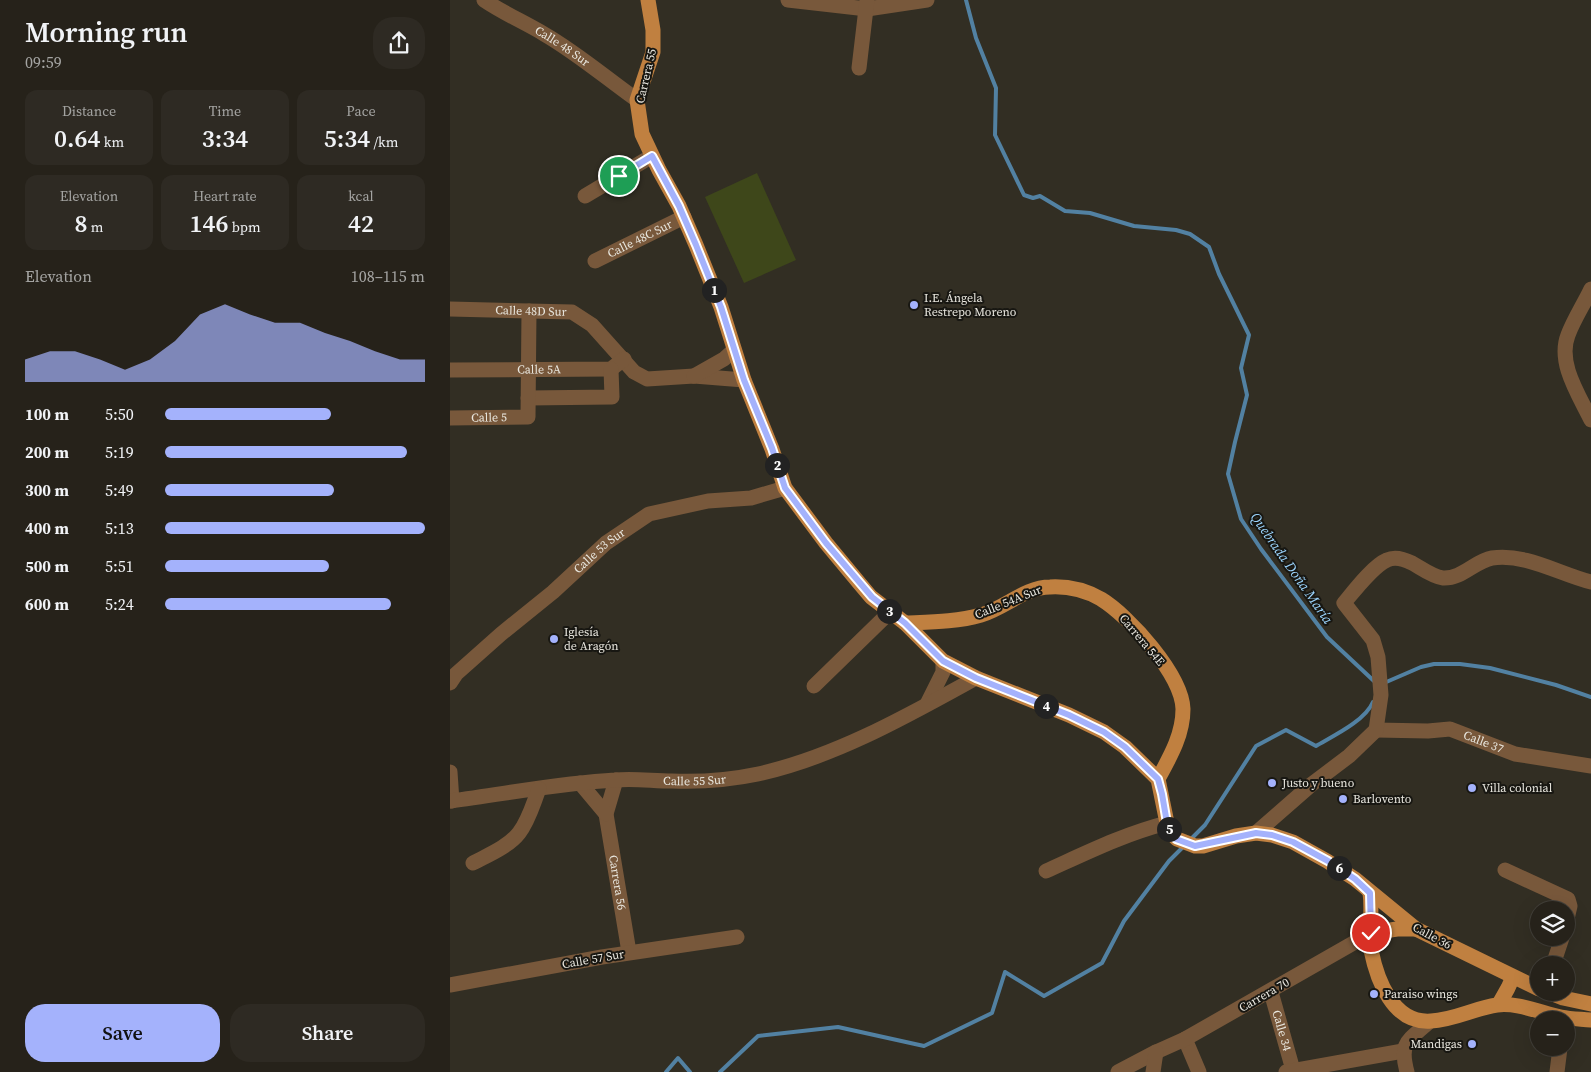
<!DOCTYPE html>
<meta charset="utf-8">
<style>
:root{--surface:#26221a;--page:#2e2a23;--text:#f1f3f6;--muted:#a4a4a2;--line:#423f39;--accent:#a4b2fc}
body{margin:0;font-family:"Source Serif 4",serif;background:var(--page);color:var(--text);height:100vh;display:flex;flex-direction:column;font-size:19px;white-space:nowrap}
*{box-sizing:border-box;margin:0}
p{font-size:16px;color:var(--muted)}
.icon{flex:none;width:28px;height:28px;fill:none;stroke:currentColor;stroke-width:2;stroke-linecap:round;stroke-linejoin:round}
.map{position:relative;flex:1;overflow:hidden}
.drawer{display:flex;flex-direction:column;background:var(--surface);width:450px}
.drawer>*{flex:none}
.tools{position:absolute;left:1080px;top:901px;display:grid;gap:10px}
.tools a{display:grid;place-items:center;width:45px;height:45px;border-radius:50%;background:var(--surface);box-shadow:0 5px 20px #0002,0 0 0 1px var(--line);font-size:25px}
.pin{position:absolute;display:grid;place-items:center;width:42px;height:42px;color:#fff;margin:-21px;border:2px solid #fff;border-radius:50%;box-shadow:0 1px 5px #0007}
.km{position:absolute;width:25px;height:25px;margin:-12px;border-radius:50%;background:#222;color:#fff;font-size:14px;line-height:25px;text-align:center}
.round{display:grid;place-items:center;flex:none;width:52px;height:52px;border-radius:20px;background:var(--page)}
.summary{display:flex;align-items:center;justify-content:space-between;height:85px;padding:0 25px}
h1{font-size:28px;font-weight:600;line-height:38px}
.figures{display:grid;grid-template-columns:repeat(3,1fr);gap:8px;height:85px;padding:5px 25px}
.figures div{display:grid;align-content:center;border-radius:12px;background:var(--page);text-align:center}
.figures b{font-size:25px;font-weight:600}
.figures small{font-size:14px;font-weight:400}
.figures p{font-size:14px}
.chart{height:140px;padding:10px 25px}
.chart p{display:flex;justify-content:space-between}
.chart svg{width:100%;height:90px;margin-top:5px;fill:var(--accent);opacity:.7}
.primary-button{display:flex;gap:10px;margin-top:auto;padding:10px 25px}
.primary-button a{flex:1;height:58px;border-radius:20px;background:var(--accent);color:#111;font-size:20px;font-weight:600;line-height:58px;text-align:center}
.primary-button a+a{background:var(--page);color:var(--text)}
ul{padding:0 25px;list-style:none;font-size:16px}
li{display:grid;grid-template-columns:80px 60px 1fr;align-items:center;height:38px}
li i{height:12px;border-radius:6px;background:var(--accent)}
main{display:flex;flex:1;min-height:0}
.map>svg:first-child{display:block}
.green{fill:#3e471a}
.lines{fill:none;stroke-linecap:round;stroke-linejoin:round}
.stream{stroke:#5281a2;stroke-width:4}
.minor{stroke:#78583b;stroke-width:15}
.major{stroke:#c08040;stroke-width:15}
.route-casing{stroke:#fff;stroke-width:10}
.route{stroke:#a4b2fc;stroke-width:6}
.poi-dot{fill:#a4b2fc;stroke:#181712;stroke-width:2}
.labels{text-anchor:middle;stroke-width:4;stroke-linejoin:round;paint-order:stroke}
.street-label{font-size:12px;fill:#e9e7df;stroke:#181712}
.poi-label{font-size:12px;fill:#e9e7df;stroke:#181712;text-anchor:start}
.water-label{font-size:14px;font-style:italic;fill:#9bd4fd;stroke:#181712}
</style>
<main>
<section class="drawer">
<div class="summary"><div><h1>Morning run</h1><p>09:59</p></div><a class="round"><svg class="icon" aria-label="share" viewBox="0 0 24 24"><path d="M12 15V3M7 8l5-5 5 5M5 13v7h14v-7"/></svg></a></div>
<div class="figures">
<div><p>Distance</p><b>0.64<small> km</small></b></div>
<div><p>Time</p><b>3:34</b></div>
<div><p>Pace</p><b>5:34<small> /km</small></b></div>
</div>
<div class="figures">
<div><p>Elevation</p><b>8<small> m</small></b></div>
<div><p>Heart rate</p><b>146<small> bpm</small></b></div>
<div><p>kcal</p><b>42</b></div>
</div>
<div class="chart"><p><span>Elevation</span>108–115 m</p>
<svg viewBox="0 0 160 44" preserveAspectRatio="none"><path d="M0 44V33L10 29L20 29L30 33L40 38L50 33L60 24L70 11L80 6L90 11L100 15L110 15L120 20L130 24L140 29L150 33L160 33V44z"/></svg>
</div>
<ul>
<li><b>100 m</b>5:50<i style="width:64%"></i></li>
<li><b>200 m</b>5:19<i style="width:93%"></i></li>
<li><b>300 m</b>5:49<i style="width:65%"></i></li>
<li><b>400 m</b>5:13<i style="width:100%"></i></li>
<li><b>500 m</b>5:51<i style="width:63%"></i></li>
<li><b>600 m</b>5:24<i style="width:87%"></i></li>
</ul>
<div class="primary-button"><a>Save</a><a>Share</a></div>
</section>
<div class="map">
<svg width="1141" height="1072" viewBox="0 0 1141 1072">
<rect width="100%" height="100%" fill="#322e23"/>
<polygon class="green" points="307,173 346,260 294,283 255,197"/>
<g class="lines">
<g class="stream">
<polyline points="516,0 526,38 546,88 545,135 574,195 583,198 590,196 615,211 640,213 684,226 726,230 740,234 759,247 769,274 799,335 791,368 797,395 785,442 778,474 791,519 811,549 877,637 925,682"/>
<polyline points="934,683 971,667 984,664 1010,664 1040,668 1106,685 1141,697"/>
<path d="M740,840L755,825L806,746L836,730L866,746C883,736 915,721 923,702"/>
<polyline points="216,1072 228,1058 240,1072"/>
<polyline points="270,1072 308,1036 388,1027 474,1046 542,1013 555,972 594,996 652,963 674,921 719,861 734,846"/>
</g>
<g class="minor">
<path id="s1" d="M34,0C53,13 74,22 94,34C127,53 156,78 187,100"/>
<polyline points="338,0 417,9 477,0"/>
<polyline points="409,68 417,0"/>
<polyline points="135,196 202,156"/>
<path id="s2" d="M145,261L234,217"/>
<path d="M1141,289C1134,304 1124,319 1118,335C1107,363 1129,395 1141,420"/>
<path id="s3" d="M0,309L122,312L142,325L184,372L197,379L244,376L294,380"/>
<path id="s4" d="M0,370L161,369L174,359"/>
<polyline points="244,376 274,359 284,350"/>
<polyline points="78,398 162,397 161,369"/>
<path id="s5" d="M0,418L78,417L79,311"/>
<path id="s6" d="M0,683L6,674L51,634L103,592L156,543L199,514L258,501L301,498L335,488"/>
<polyline points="364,686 440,612"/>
<polyline points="477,704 493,672 493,661"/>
<path id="s7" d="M926,730L978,731L1000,729L1065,754L1141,766"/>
<polyline points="0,772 2,801"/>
<path id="s8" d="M166,780L156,814L179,952"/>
<polyline points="130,783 156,814"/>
<path id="s9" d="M0,801C55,794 110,783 165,780C184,778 203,781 222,781C250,782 280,780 308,774C385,757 457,716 526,678"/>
<path d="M806,833L862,784L899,756L926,730L931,695L928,657L923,640L894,603C904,591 923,566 937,560C945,556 954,559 962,563C971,568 983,577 993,578C1012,579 1025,561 1042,558C1076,553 1109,574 1141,582"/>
<path d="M23,863C38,855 58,847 69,833C79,820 83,804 89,789"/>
<polyline points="1055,870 1118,899 1120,906 1116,923"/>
<path d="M596,871C636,853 674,834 717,823"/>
<polyline points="1103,965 1112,938"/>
<polyline points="0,985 152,957 287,937"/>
<path id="s10" d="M821,992L843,1070"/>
<polyline points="735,1039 749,1072"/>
<polyline points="668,1072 706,1052 735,1039 921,933"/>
<polyline points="703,1072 706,1052"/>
<polyline points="836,1072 953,1051"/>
<path d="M957,1072C949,1042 958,1041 979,1022"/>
<polyline points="1107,1072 1110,1048"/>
</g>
<g class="major">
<polyline points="198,0 203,30 203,52 187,100 192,134 209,170 229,206 246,245 271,307 294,380 322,449 335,488 376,543 410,584 421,597 455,623 493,661 526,678 619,715 654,732 675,747 708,779 717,823 720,832 727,839 745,846 753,846 786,836 806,833 822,835 843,842 877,861 905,879 966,929 1089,989"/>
<path d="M455,623C480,622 507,622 531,615C555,608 575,587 600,587C618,586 635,590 651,599C679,616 732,675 733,709C733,735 720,757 708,779"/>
<path d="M920,893C923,912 918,931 921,950C927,980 943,1024 981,1021C1004,1020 1025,1008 1047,1005C1066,1002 1092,1013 1111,1017C1121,1019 1131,1019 1141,1020"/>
<polyline points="921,933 947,929 966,929"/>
<polyline points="1098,992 1113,998 1141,1004"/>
<polyline points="1049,1004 1058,988 1063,977"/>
</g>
</g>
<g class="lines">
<defs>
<polyline id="route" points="169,176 202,156 229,206 246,245 271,307 294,380 322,448 335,488 376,543 422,597 455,623 493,661 526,678 619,715 654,732 675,747 708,779 712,794 717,823 720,832 726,839 745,846 806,833 822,835 843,842 878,861 905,879 920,893 921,933"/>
</defs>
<use href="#route" class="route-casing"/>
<use href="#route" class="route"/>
</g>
<g class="poi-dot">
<circle cx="464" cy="305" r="5"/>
<circle cx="104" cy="639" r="5"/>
<circle cx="822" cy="783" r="5"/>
<circle cx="1022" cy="788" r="5"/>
<circle cx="893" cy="799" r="5"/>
<circle cx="924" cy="994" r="5"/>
<circle cx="1022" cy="1044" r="5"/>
</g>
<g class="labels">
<g class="street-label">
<text dy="4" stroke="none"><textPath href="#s1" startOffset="91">Calle 48 Sur</textPath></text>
<text transform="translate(196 76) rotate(-77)" y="4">Carrera 55</text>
<text dy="4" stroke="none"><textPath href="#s2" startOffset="50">Calle 48C Sur</textPath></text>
<text dy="4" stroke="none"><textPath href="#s3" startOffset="81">Calle 48D Sur</textPath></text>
<text dy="4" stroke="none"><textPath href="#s4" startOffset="89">Calle 5A</textPath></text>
<text dy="4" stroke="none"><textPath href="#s5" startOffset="39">Calle 5</textPath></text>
<text dy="4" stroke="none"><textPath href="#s6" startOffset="200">Calle 53 Sur</textPath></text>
<text transform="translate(558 602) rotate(-22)" y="4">Calle 54A Sur</text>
<text transform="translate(692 640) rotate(50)" y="4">Carrera 54E</text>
<text dy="4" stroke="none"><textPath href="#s7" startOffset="110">Calle 37</textPath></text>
<text dy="4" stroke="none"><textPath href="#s9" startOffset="246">Calle 55 Sur</textPath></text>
<text dy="4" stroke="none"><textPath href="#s8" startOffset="105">Carrera 56</textPath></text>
<text transform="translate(982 936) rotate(28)" y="4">Calle 36</text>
<text transform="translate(143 959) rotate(-10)" y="4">Calle 57 Sur</text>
<text transform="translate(814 995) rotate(-30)" y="4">Carrera 70</text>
<text dy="4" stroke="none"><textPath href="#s10" startOffset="40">Calle 34</textPath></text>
</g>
<g class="poi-label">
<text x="474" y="302">I.E. Ángela<tspan x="474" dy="14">Restrepo Moreno</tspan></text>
<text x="114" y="636">Iglesía<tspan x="114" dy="14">de Aragón</tspan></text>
<text x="832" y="787">Justo y bueno</text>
<text x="1032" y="792">Villa colonial</text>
<text x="903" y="803">Barlovento</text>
<text x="934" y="998">Paraiso wings</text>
<text x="1012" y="1048" text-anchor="end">Mandigas</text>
</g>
<g class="water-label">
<text transform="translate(842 568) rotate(55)" y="5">Quebrada Doña María</text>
</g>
</g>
</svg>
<div class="tools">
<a><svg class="icon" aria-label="layers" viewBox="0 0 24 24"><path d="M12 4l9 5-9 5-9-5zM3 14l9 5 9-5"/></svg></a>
<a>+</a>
<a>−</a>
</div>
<div class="pin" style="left:169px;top:176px;background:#1e9e55"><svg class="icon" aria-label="arrive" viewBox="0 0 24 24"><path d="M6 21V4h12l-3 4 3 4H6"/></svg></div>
<div class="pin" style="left:921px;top:933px;background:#d93025"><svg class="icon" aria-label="check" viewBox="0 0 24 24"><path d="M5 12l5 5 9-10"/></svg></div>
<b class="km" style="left:264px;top:290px">1</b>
<b class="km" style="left:327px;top:465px">2</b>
<b class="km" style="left:439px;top:611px">3</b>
<b class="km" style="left:596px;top:706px">4</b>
<b class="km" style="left:719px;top:829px">5</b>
<b class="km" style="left:889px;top:868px">6</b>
</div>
</main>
